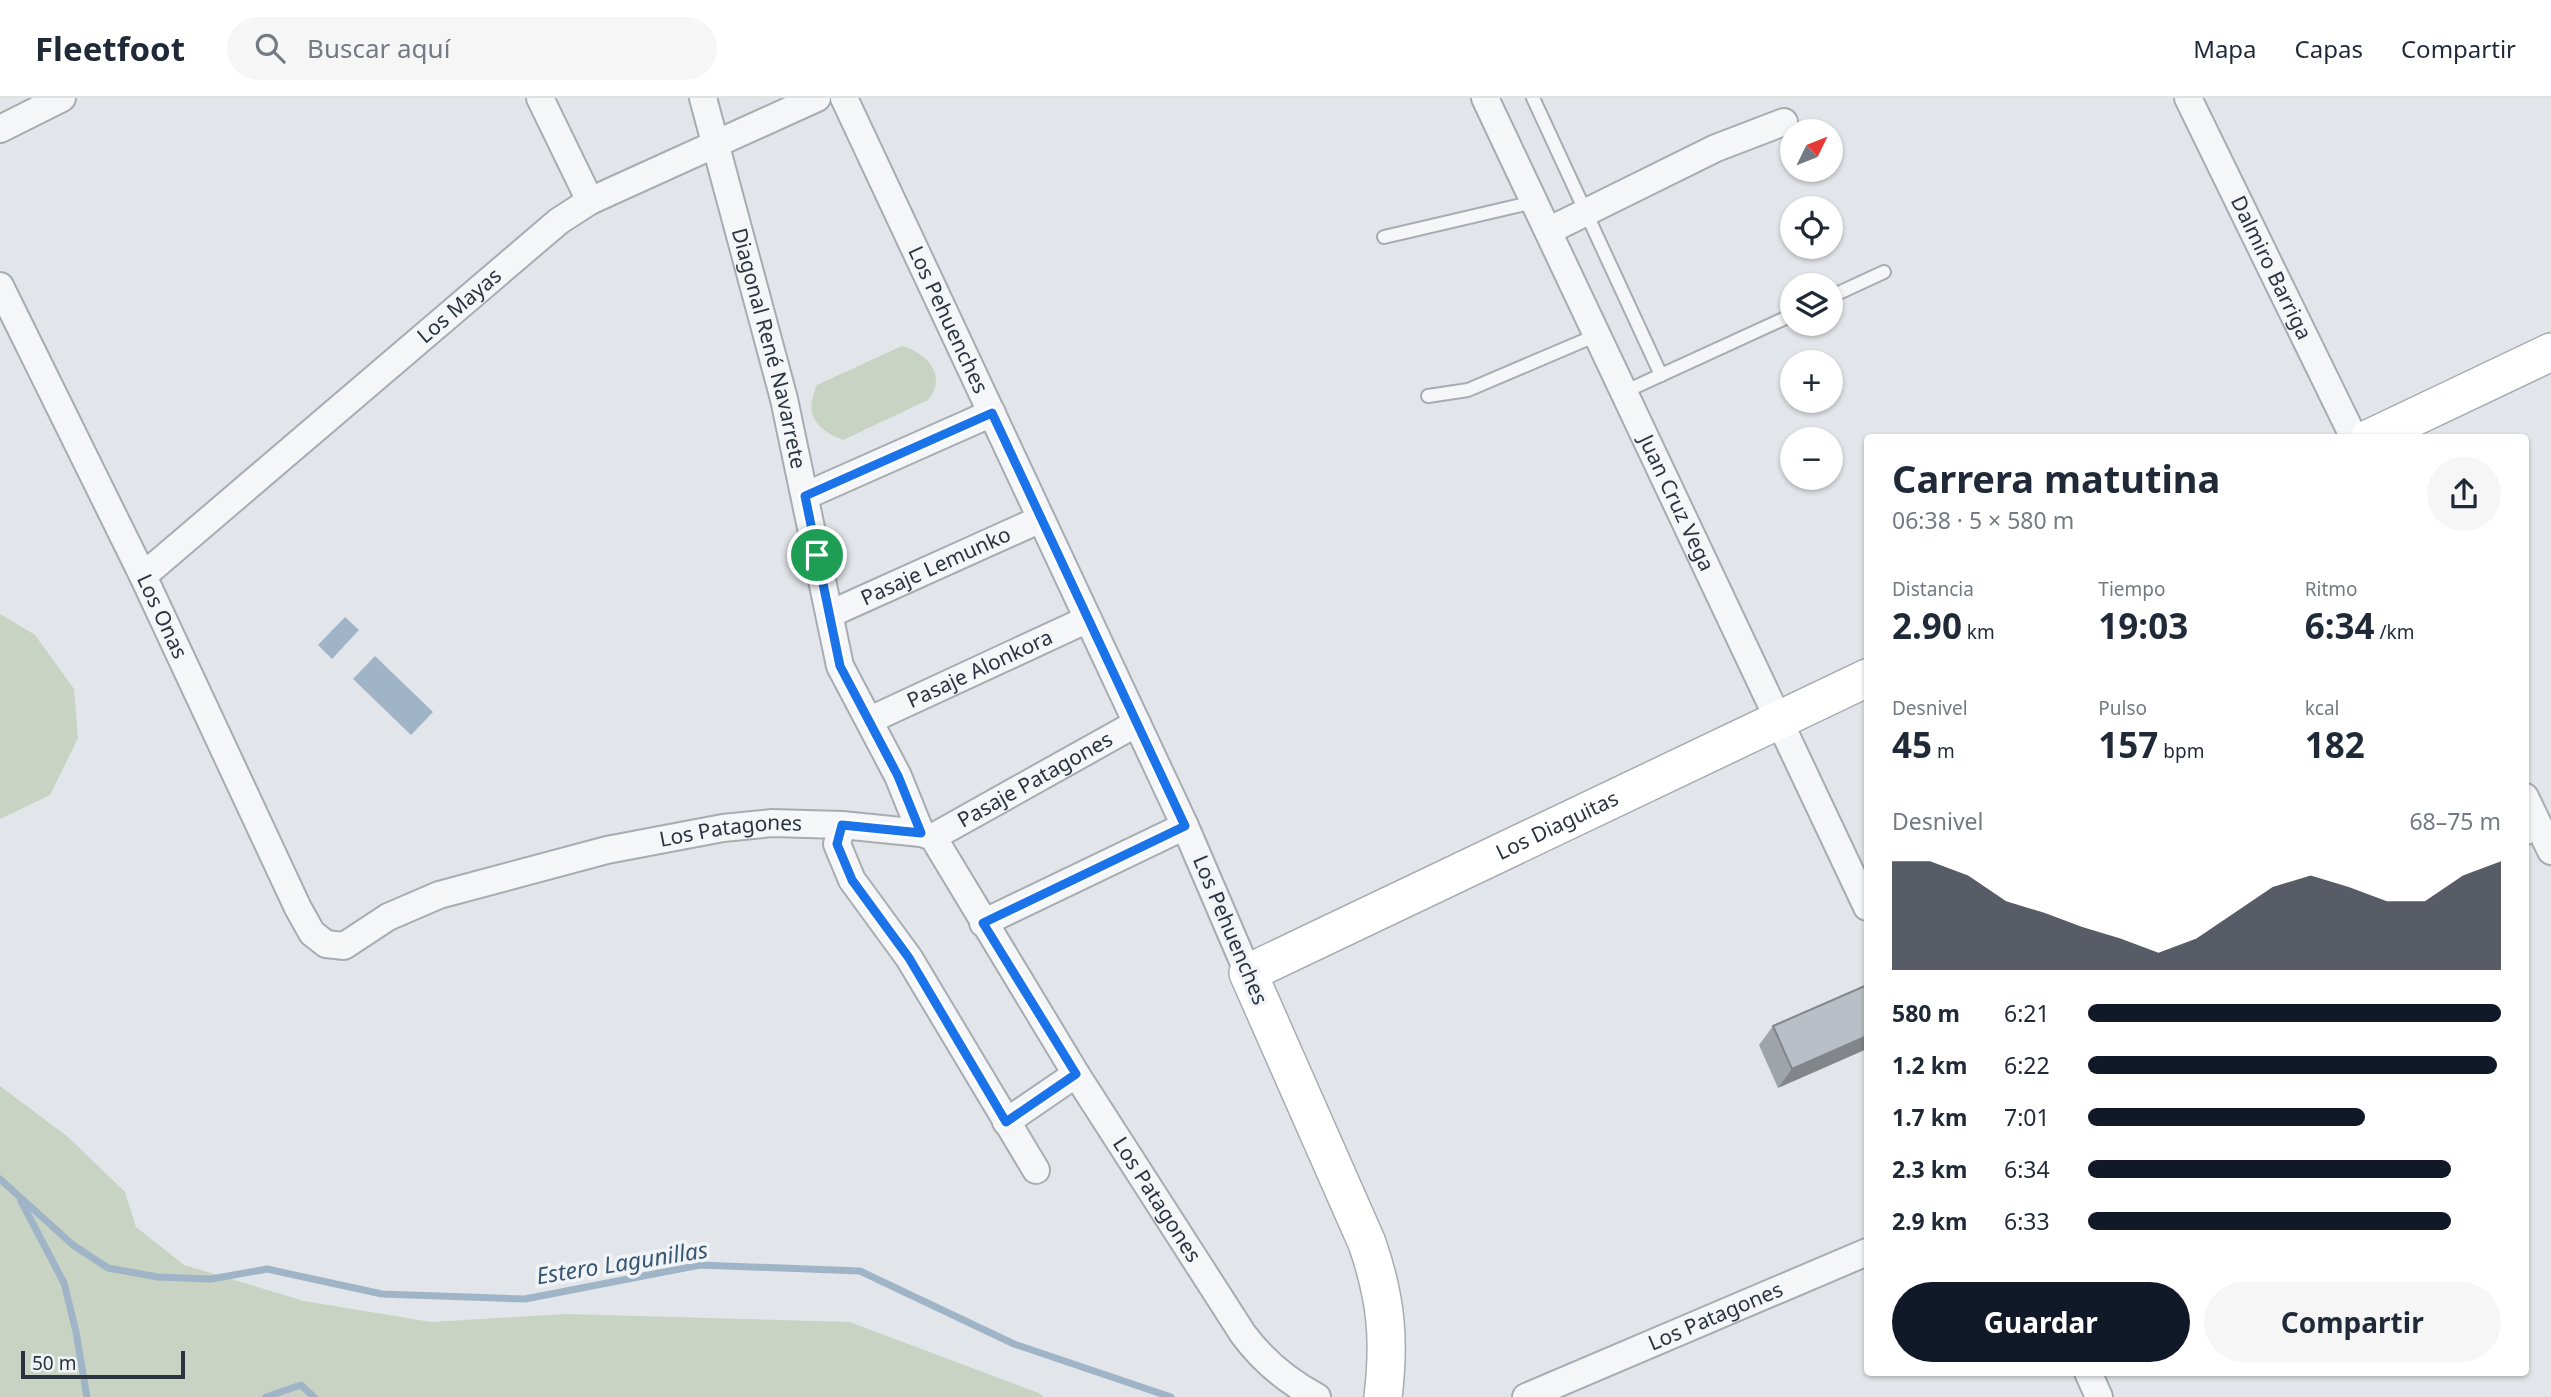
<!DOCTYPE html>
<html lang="es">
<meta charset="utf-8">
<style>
:root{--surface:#fff;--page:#f6f6f7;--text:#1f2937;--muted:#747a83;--line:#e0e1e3;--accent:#111827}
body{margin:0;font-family:"Noto Sans",sans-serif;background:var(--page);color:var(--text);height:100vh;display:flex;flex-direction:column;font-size:26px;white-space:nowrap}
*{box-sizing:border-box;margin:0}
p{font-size:23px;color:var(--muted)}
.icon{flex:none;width:38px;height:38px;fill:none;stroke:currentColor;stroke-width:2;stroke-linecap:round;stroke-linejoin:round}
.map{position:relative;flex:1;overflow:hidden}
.panel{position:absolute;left:1864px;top:336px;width:665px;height:942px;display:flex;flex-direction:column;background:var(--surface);border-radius:7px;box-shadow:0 2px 5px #0004}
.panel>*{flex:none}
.needle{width:46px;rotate:47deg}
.tools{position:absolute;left:1780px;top:21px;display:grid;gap:14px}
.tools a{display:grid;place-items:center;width:63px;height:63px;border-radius:50%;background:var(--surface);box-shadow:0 2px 5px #0004;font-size:35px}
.scale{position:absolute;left:21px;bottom:18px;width:164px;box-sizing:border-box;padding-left:7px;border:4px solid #2b3440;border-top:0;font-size:19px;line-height:24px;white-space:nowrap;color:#2b3440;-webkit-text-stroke:5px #f1f4f7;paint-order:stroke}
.pin{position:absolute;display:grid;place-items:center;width:60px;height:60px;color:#fff;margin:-30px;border:4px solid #fff;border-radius:50%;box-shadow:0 2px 7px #0007}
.round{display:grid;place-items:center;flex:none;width:74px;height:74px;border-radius:37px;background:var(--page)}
.head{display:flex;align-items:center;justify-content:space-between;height:119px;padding:0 28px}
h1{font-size:38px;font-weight:700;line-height:52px}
.figures{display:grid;grid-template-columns:repeat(3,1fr);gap:10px;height:119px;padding:7px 28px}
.figures div{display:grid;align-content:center}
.figures b{font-size:35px;font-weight:700}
.figures small{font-size:19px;font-weight:400}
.figures p{font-size:19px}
.chart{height:196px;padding:14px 28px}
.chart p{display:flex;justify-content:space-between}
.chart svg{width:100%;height:126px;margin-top:7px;fill:var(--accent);opacity:.7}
.action{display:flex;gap:14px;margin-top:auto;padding:14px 28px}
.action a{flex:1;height:80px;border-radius:42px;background:var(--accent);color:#fff;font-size:28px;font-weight:700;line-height:80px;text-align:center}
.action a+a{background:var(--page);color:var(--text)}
ul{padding:0 28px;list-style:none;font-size:23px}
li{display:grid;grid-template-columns:112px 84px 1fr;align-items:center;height:52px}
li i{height:18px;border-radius:9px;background:var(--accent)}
header{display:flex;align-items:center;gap:42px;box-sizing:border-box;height:98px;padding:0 35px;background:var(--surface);border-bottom:2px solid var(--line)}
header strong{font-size:33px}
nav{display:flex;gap:38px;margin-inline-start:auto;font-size:24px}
.search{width:490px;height:63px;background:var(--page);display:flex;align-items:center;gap:18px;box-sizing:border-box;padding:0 24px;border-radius:38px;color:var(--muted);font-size:26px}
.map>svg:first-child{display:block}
.green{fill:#c8d3c3}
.water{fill:#9fb5c7}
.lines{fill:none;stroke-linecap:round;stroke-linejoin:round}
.stream{stroke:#9fb5c7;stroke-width:7}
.lane-casing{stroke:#a7acb3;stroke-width:16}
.street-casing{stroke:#a7acb3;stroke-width:30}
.secondary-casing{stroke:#a7acb3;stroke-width:40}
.lane{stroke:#f4f6f8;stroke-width:12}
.street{stroke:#f4f6f8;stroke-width:26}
.secondary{stroke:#fff;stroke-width:37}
.wall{fill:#9fa4aa}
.shaded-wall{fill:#82868b}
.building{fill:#b9bfc6;stroke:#82868b;stroke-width:2}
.route-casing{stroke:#fff;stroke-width:14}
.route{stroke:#1a73e8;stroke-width:9}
.labels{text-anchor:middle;stroke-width:7;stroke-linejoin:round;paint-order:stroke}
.street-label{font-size:21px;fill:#2b3440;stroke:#f1f4f7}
.water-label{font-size:23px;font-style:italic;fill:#375672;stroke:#f1f4f7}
</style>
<header>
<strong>Fleetfoot</strong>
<div class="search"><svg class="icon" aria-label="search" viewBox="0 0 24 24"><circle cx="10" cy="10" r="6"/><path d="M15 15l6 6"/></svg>Buscar aquí</div>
<nav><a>Mapa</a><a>Capas</a><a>Compartir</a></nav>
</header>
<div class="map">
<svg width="2551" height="1299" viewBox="0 0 2551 1299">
<rect width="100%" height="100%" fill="#e2e5e9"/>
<g class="green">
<path d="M902,248C927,255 948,278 928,302L843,342C814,330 804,316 817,287Z"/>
<polygon points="0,516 35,537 74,591 78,640 50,697 0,721"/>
<polygon points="0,988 68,1039 125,1094 136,1129 184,1167 304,1203 431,1224 566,1216 850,1224 1041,1296 1044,1299 0,1299"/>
</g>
<g class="water">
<polygon points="345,519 359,532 332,561 318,547"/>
<polygon points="375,558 433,614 411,637 353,581"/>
</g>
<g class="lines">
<g class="stream">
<polyline points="0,1081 73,1147 108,1170 158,1179 211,1181 267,1171 382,1196 525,1201 700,1167 860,1173 1014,1246 1171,1299"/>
<polyline points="21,1103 64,1185 76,1234 87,1299"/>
<polyline points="266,1299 301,1287 314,1299"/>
</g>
<defs>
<g id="lane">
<polyline points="1533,0 1661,277"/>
<polyline points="1384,139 1534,104"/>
<polyline points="1830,199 1884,174"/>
<polyline points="1624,294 1792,217"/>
<polyline points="1428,298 1468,292 1597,237"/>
<polyline points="2525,741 2542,733"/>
</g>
<g id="street">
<polyline points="540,0 590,103"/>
<path id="s1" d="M703,0L784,301L840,568L898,678L921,735"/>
<path id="s2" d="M844,0L1185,728L1248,875"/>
<path id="s3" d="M1485,0L1867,809"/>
<path id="s4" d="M2188,0L2354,340"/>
<polyline points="0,31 62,0"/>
<polyline points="1548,133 1716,50 1784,24"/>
<path id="s5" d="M0,188L143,478L298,810L312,835L326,846L344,848L388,819L439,797L607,752L723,730L772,725L842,727L921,735L933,739L1076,976L1243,1236C1263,1263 1287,1283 1317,1299"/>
<polyline points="805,398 992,315"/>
<path id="s6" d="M143,478L559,123L590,103L817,0"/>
<path id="s7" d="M830,516L1041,421"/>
<path id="s8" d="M870,622L1088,521"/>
<polyline points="2525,699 2551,753"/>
<polyline points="842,727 837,746 852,782 909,860 1036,1072"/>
<path id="s9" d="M933,739L1137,625"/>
<polyline points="983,825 1185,728"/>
<polyline points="1006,1024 1076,976"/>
<polyline points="2088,1274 2099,1299"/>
<path id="s10" d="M1526,1299L1867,1154"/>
</g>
<g id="secondary">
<polyline points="2370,340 2551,254"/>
<path id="s11" d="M1383,1299C1390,1241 1386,1200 1367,1145L1248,875L1867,580"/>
</g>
</defs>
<use href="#lane" class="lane-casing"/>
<use href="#street" class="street-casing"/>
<use href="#secondary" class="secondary-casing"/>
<use href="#lane" class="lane"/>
<use href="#street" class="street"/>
<use href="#secondary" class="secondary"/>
</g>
<polygon class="wall" points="1867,887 1778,990 1759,947 1773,928"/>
<polygon class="shaded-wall" points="1867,938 1867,951 1778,990 1792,971"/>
<polygon class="building" points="1867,887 1867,938 1792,971 1773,928"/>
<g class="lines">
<defs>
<polygon id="route" points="992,315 1185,728 983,825 1076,976 1006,1024 909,860 852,782 837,746 842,727 921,735 898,678 840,568 805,398"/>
</defs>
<use href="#route" class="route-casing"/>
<use href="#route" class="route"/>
</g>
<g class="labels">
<g class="street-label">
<text dy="7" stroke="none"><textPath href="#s4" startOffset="189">Dalmiro Barriga</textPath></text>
<text dy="7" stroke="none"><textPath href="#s6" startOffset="416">Los Mayas</textPath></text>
<text dy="7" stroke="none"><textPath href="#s2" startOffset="245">Los Pehuenches</textPath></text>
<text dy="7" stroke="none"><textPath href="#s1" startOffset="259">Diagonal René Navarrete</textPath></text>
<text dy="7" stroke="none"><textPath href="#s3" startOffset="448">Juan Cruz Vega</textPath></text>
<text dy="7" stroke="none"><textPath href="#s7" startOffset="116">Pasaje Lemunko</textPath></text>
<text dy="7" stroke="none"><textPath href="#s5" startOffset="368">Los Onas</textPath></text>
<text dy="7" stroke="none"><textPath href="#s8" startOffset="121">Pasaje Alonkora</textPath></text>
<text dy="7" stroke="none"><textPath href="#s9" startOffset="117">Pasaje Patagones</textPath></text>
<text dy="7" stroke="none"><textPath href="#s11" startOffset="794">Los Diaguitas</textPath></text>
<text dy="7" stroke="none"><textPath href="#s5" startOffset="1162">Los Patagones</textPath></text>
<text transform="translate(1230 832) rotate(67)" y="7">Los Pehuenches</text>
<text dy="7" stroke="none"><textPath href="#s5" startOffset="1792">Los Patagones</textPath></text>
<text dy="7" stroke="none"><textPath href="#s10" startOffset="206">Los Patagones</textPath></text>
</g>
<g class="water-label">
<text transform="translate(622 1165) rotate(-9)" y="8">Estero Lagunillas</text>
</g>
</g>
</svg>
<div class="tools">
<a><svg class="needle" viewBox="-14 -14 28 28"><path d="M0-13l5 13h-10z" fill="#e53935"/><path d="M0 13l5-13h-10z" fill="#747a83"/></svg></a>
<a><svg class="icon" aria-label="locate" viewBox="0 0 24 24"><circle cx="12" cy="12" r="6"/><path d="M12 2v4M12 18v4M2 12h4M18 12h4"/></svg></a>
<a><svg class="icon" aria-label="layers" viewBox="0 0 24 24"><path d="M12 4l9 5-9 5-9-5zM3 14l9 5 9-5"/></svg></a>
<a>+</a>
<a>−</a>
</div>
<div class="scale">50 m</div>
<div class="pin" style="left:817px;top:457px;background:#1e9e55"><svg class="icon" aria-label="arrive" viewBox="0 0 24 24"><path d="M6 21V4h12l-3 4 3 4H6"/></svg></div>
<section class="panel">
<div class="head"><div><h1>Carrera matutina</h1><p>06:38 · 5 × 580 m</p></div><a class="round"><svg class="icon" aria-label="share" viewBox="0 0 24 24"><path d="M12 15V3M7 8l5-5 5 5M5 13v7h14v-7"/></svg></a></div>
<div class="figures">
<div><p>Distancia</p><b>2.90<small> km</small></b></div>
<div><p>Tiempo</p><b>19:03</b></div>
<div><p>Ritmo</p><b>6:34<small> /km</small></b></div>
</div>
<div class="figures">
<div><p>Desnivel</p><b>45<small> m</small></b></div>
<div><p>Pulso</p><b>157<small> bpm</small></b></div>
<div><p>kcal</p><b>182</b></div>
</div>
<div class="chart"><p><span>Desnivel</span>68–75 m</p>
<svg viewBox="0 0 160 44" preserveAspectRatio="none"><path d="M0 44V6L10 6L20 11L30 20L40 24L50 29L60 33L70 38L80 33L90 24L100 15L110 11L120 15L130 20L140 20L150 11L160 6V44z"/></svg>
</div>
<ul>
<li><b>580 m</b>6:21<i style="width:100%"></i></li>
<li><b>1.2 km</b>6:22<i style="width:99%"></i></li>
<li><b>1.7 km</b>7:01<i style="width:67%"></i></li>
<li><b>2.3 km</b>6:34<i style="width:88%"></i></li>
<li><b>2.9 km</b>6:33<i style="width:88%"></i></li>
</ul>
<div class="action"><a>Guardar</a><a>Compartir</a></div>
</section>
</div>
